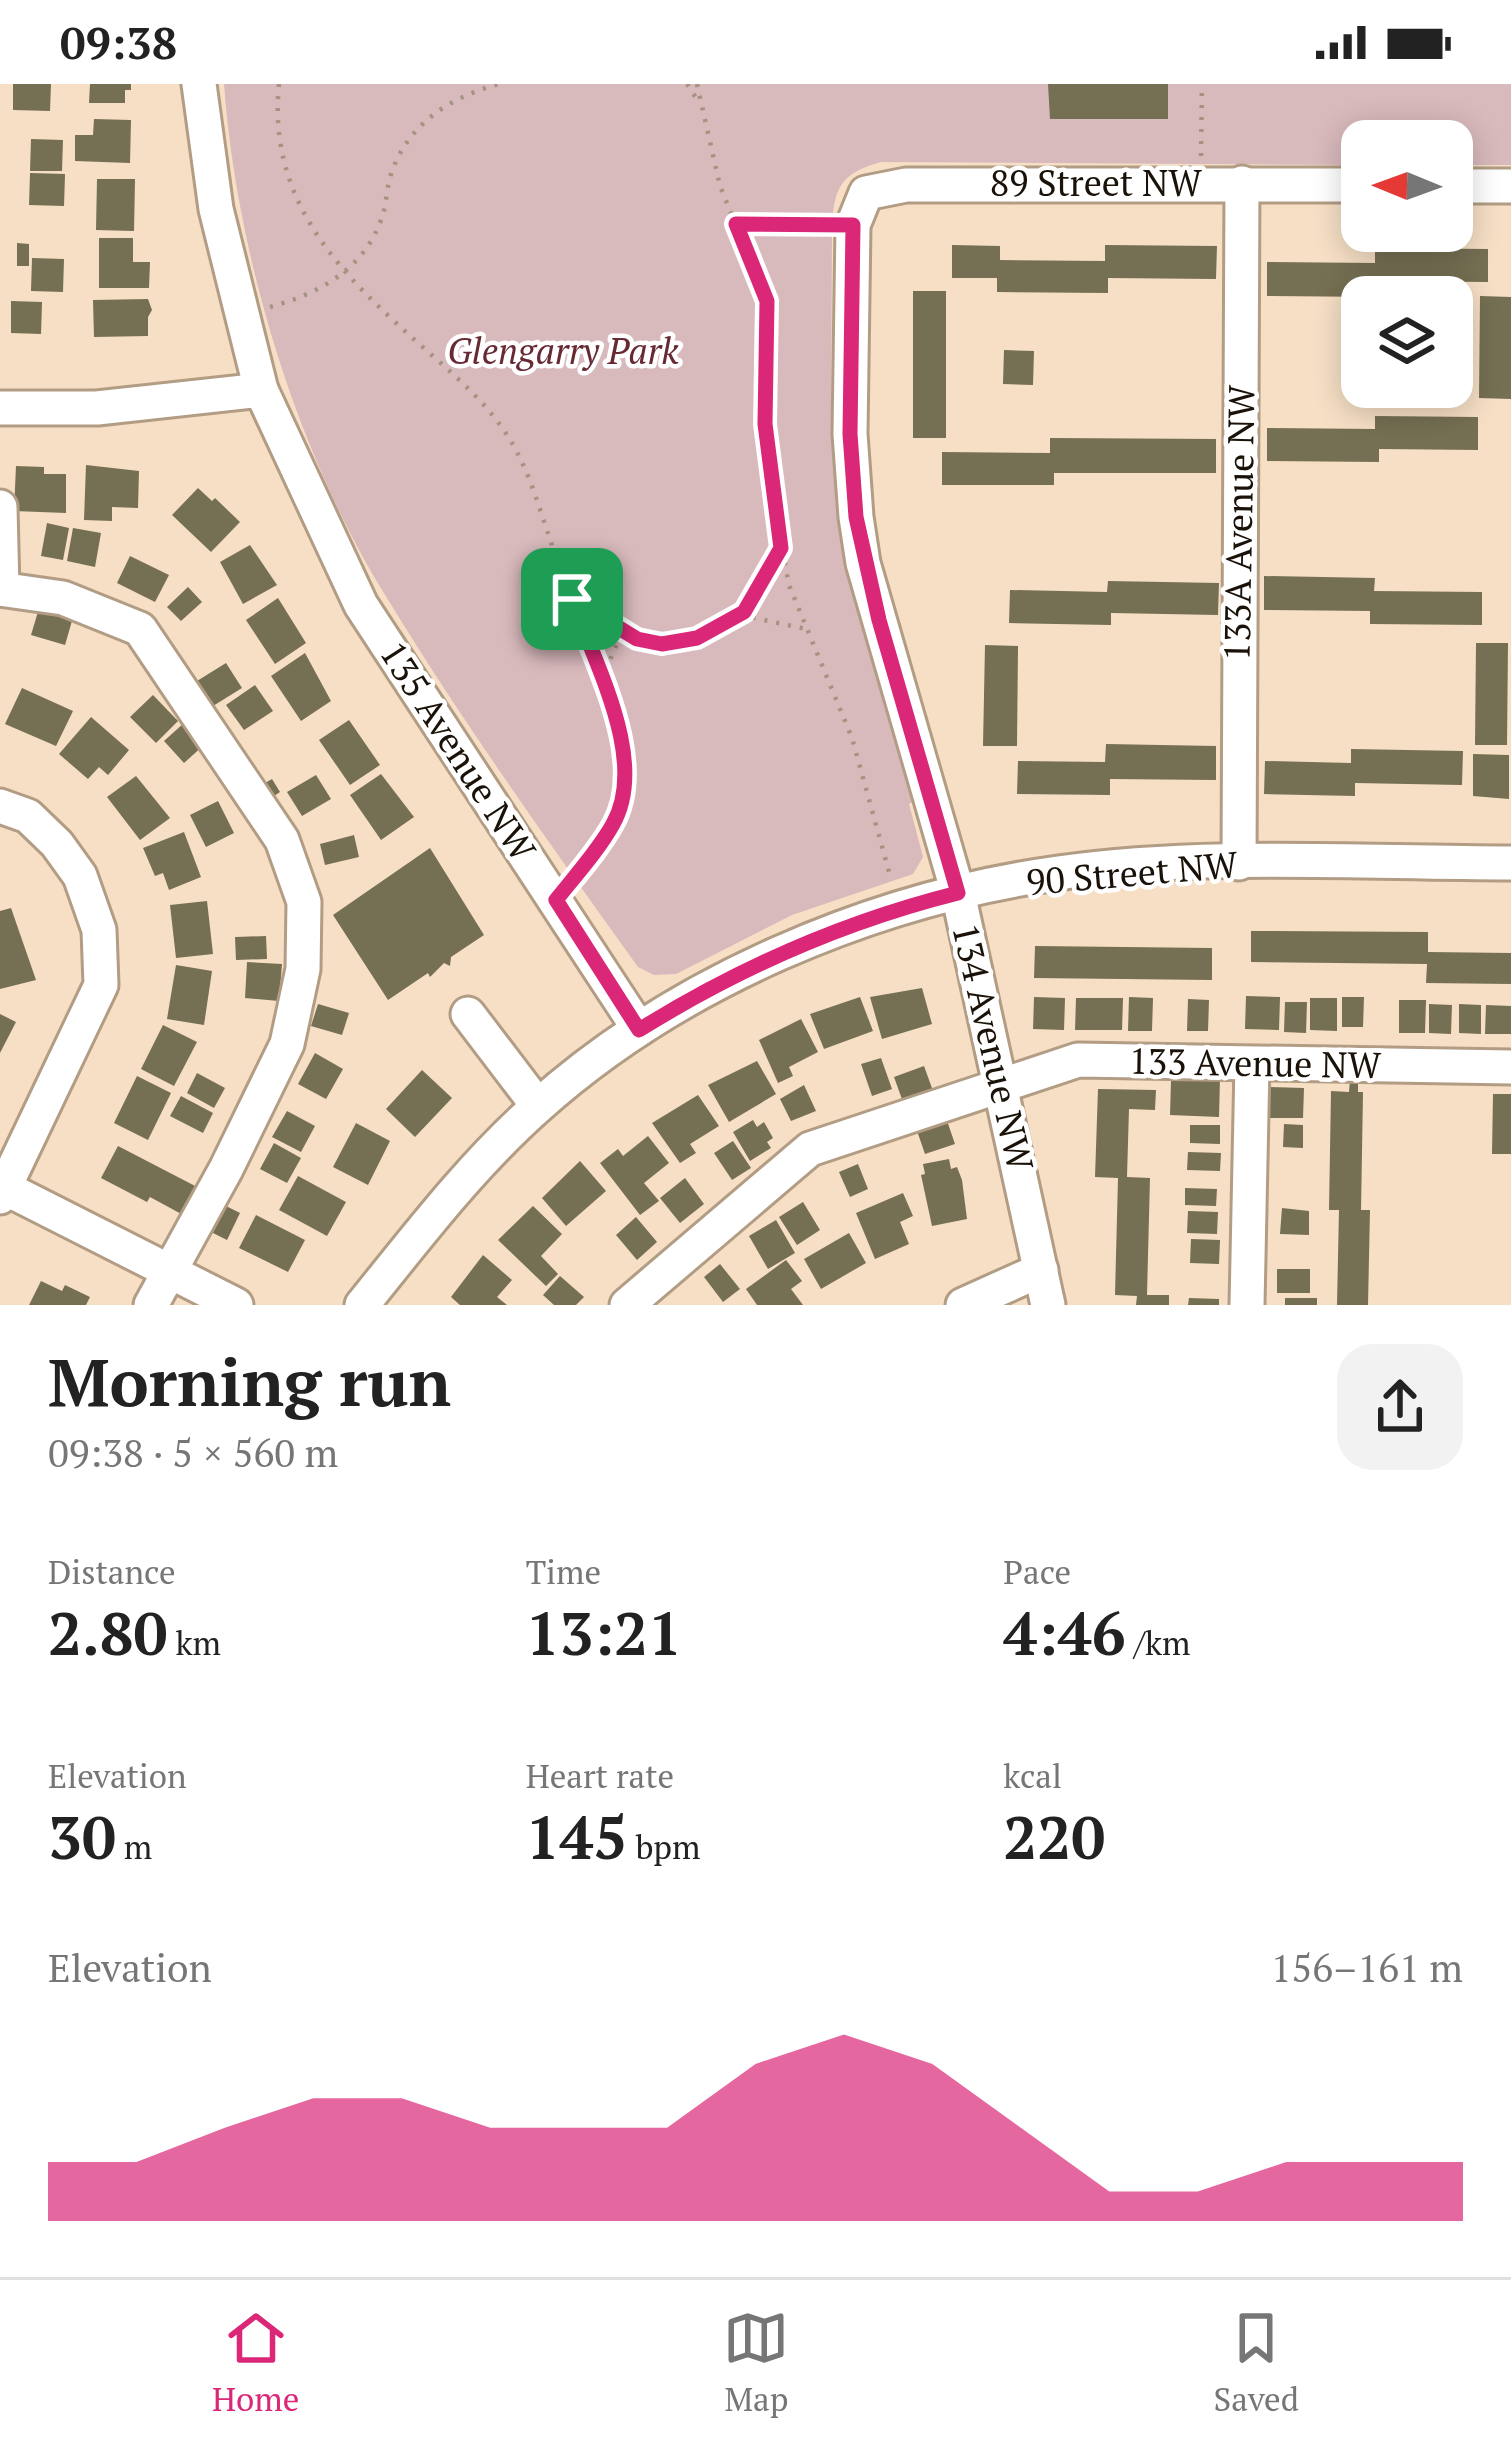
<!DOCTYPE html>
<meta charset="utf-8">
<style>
:root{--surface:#fff;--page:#f2f2f2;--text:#222;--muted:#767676;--line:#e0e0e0;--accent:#db2777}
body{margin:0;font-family:"PT Serif",serif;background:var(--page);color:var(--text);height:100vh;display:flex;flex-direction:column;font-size:45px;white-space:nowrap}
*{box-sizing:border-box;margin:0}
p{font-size:39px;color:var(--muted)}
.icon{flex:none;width:66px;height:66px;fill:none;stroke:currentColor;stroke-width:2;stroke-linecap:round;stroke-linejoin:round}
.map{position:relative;height:1221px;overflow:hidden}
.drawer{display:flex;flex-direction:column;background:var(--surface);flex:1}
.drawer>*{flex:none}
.needle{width:78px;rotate:271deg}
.controls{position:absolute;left:1341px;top:36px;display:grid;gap:24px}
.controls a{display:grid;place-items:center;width:132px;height:132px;border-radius:24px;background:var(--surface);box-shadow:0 6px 30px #0003;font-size:60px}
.pin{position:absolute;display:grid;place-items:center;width:102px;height:102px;color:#fff;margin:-51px;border-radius:24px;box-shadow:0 6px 18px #0006}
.round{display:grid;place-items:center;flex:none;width:126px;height:126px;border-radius:36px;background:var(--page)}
.summary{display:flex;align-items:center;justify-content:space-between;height:204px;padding:0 48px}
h1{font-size:66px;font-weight:700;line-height:90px}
.stats{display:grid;grid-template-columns:repeat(3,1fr);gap:18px;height:204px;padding:12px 48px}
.stats div{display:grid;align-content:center}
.stats b{font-size:60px;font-weight:700}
.stats small{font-size:33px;font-weight:400}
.stats p{font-size:33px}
.chart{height:336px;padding:24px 48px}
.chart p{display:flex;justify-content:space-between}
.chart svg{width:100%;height:216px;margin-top:12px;fill:var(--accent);opacity:.7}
.status{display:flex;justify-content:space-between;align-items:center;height:84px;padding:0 60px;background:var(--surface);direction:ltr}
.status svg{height:33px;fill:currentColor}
.tabs{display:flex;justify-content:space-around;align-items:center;height:168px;border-top:3px solid var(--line);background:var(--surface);font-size:33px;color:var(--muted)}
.tabs a{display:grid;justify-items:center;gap:6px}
.tabs .current{color:var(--accent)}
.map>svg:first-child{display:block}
.green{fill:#d8b9bc}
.building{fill:#756f53}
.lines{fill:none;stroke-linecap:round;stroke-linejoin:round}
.minor-casing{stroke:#b29c84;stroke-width:39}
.path{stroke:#a4937f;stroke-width:4.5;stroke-dasharray:3 9;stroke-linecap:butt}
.minor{stroke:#fff;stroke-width:33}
.route-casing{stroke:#fff;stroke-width:24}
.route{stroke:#db2777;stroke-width:15}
.labels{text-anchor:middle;stroke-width:9;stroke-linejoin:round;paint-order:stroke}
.street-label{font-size:36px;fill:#1a1209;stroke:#fff}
.park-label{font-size:36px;font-style:italic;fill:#672a33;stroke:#fff}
</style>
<div class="status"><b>09:38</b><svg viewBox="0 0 49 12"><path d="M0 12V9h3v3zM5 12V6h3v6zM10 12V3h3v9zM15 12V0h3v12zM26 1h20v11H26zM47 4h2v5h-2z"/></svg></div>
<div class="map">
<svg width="1511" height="1221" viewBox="0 0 1511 1221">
<rect width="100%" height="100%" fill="#f6dfc5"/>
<path class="green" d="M224,0H1511V81H1452V57H1362V81L881,78C838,90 833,106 832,149L831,336L840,456L914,717L909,720L923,773L913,790L792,831L676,890L654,891L638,883C547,756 456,629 376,496C292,354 236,164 224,0Z"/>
<g class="building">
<polygon points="13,0 51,0 50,27 13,26"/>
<polygon points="90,0 131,0 131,6 125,6 125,19 89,19"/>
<polygon points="1048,0 1168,0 1168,35 1050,35"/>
<polygon points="94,35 131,36 130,79 75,77 75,51 93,51"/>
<polygon points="31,55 63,56 62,87 30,87"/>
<polygon points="30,89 65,90 64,122 29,121"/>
<polygon points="97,95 135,95 134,147 96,146"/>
<polygon points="99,154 133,154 133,178 150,178 149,204 99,204"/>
<polygon points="17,159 29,160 29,182 17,182"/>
<polygon points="952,161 1000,162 1000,176 1105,177 1105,161 1217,162 1216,195 1108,194 1108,209 997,208 997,194 952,194"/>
<polygon points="1375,164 1488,165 1488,198 1379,197 1379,213 1267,212 1267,178 1375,179"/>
<polygon points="32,174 64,175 63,208 31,207"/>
<rect x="913" y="207" width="33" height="147"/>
<polygon points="1480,212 1511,213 1511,315 1479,314"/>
<polygon points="148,215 152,226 148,233 148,252 94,253 93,216"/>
<polygon points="11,217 42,218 41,250 11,249"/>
<polygon points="1004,266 1034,267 1033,301 1003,300"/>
<polygon points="1375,332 1478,333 1478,366 1379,365 1379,378 1267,377 1267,344 1375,345"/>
<polygon points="1050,354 1216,355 1216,389 1054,389 1054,401 942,401 942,368 1050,369"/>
<polygon points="86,381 139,387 138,424 112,423 112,437 84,436"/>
<polygon points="16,382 44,383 44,390 66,390 66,429 14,427"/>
<polygon points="198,404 212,417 215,414 240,438 211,468 172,431"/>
<polygon points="47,439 69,444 63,476 41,472"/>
<polygon points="73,444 101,449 95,483 67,477"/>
<polygon points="250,461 277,501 243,520 220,478"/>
<polygon points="130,472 169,491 155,518 117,499"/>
<polygon points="1264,492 1375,494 1374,507 1482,508 1482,541 1370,540 1370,527 1264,526"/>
<polygon points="1108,497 1219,499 1218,531 1111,529 1111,541 1009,539 1010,506 1107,508"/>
<polygon points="188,503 202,518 181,537 167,523"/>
<polygon points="278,514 306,559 275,580 246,536"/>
<polygon points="40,521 74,530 65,561 31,551"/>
<polygon points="1476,559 1508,559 1507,661 1475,661"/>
<polygon points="985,561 1018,562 1017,662 983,662"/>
<polygon points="305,569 331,617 301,637 271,592"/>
<polygon points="226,579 242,604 213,622 197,597"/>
<polygon points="255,601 273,627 244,646 226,621"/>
<polygon points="22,604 73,627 56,662 5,640"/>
<polygon points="153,611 178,637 156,659 130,633"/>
<polygon points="91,633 129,666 108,691 99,683 88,695 59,670"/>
<polygon points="349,636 380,681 350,701 319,656"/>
<polygon points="184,639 204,661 184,679 164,657"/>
<polygon points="1106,660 1216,662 1216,696 1110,695 1110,711 1017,710 1018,677 1105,678"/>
<polygon points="1351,665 1463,667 1462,701 1355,699 1355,712 1264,710 1265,677 1351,679"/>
<polygon points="1473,670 1509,671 1509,715 1473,712"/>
<polygon points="381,690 414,733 381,756 350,711"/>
<polygon points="316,691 331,715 302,732 287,708"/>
<polygon points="136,692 170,734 140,756 107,713"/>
<polygon points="272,695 280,708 268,716 260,702"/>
<polygon points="218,717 234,749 206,763 190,731"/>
<polygon points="184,748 201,793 169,806 163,789 155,792 143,764"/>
<polygon points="354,751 359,773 325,781 320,760"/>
<polygon points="430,764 484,851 451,873 450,882 444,879 430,893 428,889 388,916 333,831"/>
<polygon points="207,817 213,870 176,874 170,821"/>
<polygon points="11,824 36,896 0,905 0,827"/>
<polygon points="1251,847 1428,848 1428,868 1511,869 1511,900 1426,899 1427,880 1251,878"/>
<polygon points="266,852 267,875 236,876 235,853"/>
<polygon points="1035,862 1212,864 1212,896 1034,894"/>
<polygon points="247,878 282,880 279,917 245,914"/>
<polygon points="176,881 212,887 204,941 167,935"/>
<polygon points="922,904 932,940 882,955 870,913"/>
<polygon points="1246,912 1280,913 1279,946 1245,945"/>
<polygon points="860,913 873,947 824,965 810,930"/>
<polygon points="1034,913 1065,914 1064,946 1033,945"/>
<polygon points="1129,913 1153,914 1152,947 1128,947"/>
<polygon points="1342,913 1364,913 1363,943 1342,943"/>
<polygon points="1076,914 1123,914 1122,946 1075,946"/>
<polygon points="1310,914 1337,914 1337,947 1310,946"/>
<polygon points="1188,915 1209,916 1208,947 1187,947"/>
<polygon points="1399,916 1426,916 1425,949 1399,949"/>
<polygon points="1285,918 1307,918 1306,949 1284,948"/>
<polygon points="318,920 349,929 342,951 311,942"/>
<polygon points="1429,920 1452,921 1451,950 1429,949"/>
<polygon points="1459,920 1481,921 1481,950 1459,949"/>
<polygon points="1486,921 1511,922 1511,950 1485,950"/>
<polygon points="0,930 16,938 0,969"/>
<polygon points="801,935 818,968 789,983 793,992 778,999 759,956"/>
<polygon points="163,941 197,958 174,1002 141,985"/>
<polygon points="315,969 343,985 326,1015 298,1000"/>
<polygon points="881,974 892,1005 872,1012 861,980"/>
<polygon points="757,977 776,1010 729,1038 708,1001"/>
<polygon points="924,982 933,1007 903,1018 894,993"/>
<polygon points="422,986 452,1014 415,1053 386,1025"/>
<polygon points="197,989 225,1004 214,1024 187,1009"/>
<polygon points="137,992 171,1009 148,1056 114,1039"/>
<polygon points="1191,992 1220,993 1219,1033 1170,1031 1171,997 1191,997"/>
<polygon points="1350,995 1358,995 1358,1008 1363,1008 1361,1126 1370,1126 1368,1221 1337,1221 1339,1126 1329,1126 1331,1007 1349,1008"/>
<polygon points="804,1001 816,1027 791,1037 780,1015"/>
<polygon points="1266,1003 1304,1004 1303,1034 1266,1034"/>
<polygon points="1098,1005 1156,1006 1155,1026 1129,1025 1127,1093 1150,1094 1147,1211 1169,1211 1169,1221 1136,1221 1137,1212 1115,1211 1118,1094 1095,1093"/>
<polygon points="1493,1010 1511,1010 1511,1070 1492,1070"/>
<polygon points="698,1011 719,1042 690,1060 696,1069 680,1079 652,1039"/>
<polygon points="181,1012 213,1029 203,1049 170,1032"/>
<polygon points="287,1027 315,1042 301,1068 272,1053"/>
<polygon points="945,1031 955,1060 925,1070 915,1041"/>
<polygon points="753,1036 757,1043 764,1038 773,1054 767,1058 771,1064 750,1077 733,1048"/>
<polygon points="356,1039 390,1057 368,1101 333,1083"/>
<polygon points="1284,1040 1303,1041 1303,1064 1283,1063"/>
<polygon points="1190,1041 1220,1041 1220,1060 1190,1059"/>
<polygon points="648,1052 669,1079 644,1099 659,1117 640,1131 600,1079 618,1065 623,1072"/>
<polygon points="733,1057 751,1084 732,1096 714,1069"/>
<polygon points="274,1059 301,1074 287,1099 260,1085"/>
<polygon points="118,1062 199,1104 185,1132 150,1113 147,1118 101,1094"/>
<polygon points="1188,1068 1221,1069 1220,1087 1187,1086"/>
<polygon points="949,1075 951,1085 957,1083 962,1096 967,1135 932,1142 921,1091 925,1090 923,1080"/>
<polygon points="580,1077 606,1107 566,1142 542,1114"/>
<polygon points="858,1080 868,1105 850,1113 839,1088"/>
<polygon points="298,1092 346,1118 327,1152 279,1126"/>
<polygon points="685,1094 704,1120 680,1139 660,1114"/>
<polygon points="1185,1104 1217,1105 1216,1122 1185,1121"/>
<polygon points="903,1109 913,1132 900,1138 909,1160 875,1175 856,1129"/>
<polygon points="803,1118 820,1146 797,1161 779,1133"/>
<polygon points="220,1119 240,1129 227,1156 207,1146"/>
<polygon points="533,1122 562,1150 541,1172 558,1190 546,1202 498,1156"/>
<polygon points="1282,1124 1309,1127 1309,1151 1280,1150"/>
<polygon points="1188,1127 1218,1128 1217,1150 1187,1149"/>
<polygon points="256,1131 305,1156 288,1188 239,1164"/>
<polygon points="636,1133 657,1158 637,1176 616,1151"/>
<polygon points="776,1136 795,1169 768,1185 749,1152"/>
<polygon points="849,1149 866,1179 821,1205 804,1175"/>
<polygon points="1191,1155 1220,1156 1219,1180 1190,1179"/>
<polygon points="483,1171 512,1196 497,1213 507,1221 460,1221 451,1213"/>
<polygon points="786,1176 802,1197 791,1205 803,1221 757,1221 746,1205"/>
<polygon points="720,1180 740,1205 723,1218 704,1193"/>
<rect x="1277" y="1185" width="33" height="24"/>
<polygon points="560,1192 584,1213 576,1221 554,1221 543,1211"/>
<polygon points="41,1197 62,1207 65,1201 90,1213 86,1221 29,1221"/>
<polygon points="1189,1214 1219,1215 1219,1221 1188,1221"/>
<rect x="1285" y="1214" width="32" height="7"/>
</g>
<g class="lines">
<defs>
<g id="minor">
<polyline points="199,0 216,125 261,306 361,521 639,945"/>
<polyline points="1452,102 1511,102"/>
<polyline points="0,324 97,324 261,306"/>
<polyline points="0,423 2,505"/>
<polyline points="0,505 63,514 140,545 282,756 304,818 303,885 287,960 226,1085 151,1221"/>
<polyline points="0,722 28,732 57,760 80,792 99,846 101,901 0,1113"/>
<polyline points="1239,779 1242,99"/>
<polyline points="468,930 538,1022"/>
<polyline points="5,1104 236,1221"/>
<path d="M362,1221C417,1153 470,1083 536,1024C676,898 872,815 1058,789C1206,768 1362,779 1511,779"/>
<polyline points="627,1221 810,1065 1078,976 1511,983"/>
<polyline points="963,1221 1041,1186"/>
<polyline points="1048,1221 958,809 863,479 856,433 850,350 853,141 866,109 906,101 1362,101"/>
<polyline points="1247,1221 1252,980"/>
</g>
</defs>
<use href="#minor" class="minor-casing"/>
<g class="path">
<path d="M279,0C267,121 344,193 426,266C461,297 495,326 517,368C533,399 543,436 555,470C578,533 600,596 623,658C632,720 609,746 574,793"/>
<polyline points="687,0 698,17"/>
<polyline points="697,0 720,102 767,217 765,340 768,390 789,501 852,654 891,795"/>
<polyline points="1201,72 1202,0"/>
<polyline points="736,140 826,141"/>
<path d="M270,223C318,210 363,186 381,136C387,121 386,105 391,90C408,40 450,13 499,0"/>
<path d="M573,516C619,552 654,571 711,547C724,542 734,538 744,528L781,464"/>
<polyline points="741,531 806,545"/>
<polyline points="601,597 622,548"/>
</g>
<use href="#minor" class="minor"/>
</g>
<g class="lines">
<defs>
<path id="route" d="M736,140L853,141L850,350L856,433L879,536L958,809C846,837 737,885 639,946L556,816C575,792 598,767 613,740C649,676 594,579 572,515L637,555L662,560L697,554L744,528L781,464L765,340L767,217Z"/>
</defs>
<use href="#route" class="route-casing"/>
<use href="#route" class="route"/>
</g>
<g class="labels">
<g class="street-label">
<text x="1096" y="112">89 Street NW</text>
<text transform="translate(1239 439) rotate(-89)" y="13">133A Avenue NW</text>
<text transform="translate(458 667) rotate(57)" y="13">135 Avenue NW</text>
<text transform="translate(1132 789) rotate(-5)" y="13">90 Street NW</text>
<text transform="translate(993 963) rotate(77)" y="13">134 Avenue NW</text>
<text transform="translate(1255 979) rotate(1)" y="13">133 Avenue NW</text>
</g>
<g class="park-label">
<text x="563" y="280">Glengarry Park</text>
</g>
</g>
</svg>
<div class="controls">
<a><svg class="needle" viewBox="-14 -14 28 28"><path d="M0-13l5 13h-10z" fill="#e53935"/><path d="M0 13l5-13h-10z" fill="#767676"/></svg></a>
<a><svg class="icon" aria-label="layers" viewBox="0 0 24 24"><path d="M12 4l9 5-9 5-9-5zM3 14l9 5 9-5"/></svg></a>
</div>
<div class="pin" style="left:572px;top:515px;background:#1e9e55"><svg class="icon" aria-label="arrive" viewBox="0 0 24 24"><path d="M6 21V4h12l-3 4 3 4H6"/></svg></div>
</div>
<section class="drawer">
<div class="summary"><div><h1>Morning run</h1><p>09:38 · 5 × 560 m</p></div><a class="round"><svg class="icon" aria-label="share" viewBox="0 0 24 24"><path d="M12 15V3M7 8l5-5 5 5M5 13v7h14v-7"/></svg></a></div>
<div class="stats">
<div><p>Distance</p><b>2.80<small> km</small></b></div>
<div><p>Time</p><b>13:21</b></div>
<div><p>Pace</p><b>4:46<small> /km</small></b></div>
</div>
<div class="stats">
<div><p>Elevation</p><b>30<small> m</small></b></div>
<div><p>Heart rate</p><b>145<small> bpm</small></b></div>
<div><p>kcal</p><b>220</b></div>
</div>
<div class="chart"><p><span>Elevation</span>156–161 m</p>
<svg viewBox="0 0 160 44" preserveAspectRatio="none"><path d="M0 44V32L10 32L20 25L30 19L40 19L50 25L60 25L70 25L80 12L90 6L100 12L110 25L120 38L130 38L140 32L150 32L160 32V44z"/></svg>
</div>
</section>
<nav class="tabs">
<a class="current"><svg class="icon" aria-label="home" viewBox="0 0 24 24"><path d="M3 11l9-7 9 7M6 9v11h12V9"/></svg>Home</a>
<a><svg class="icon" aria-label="map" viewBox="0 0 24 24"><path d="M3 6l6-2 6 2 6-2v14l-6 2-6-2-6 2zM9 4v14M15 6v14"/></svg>Map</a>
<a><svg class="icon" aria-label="saved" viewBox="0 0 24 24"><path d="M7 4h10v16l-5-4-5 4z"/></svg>Saved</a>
</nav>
